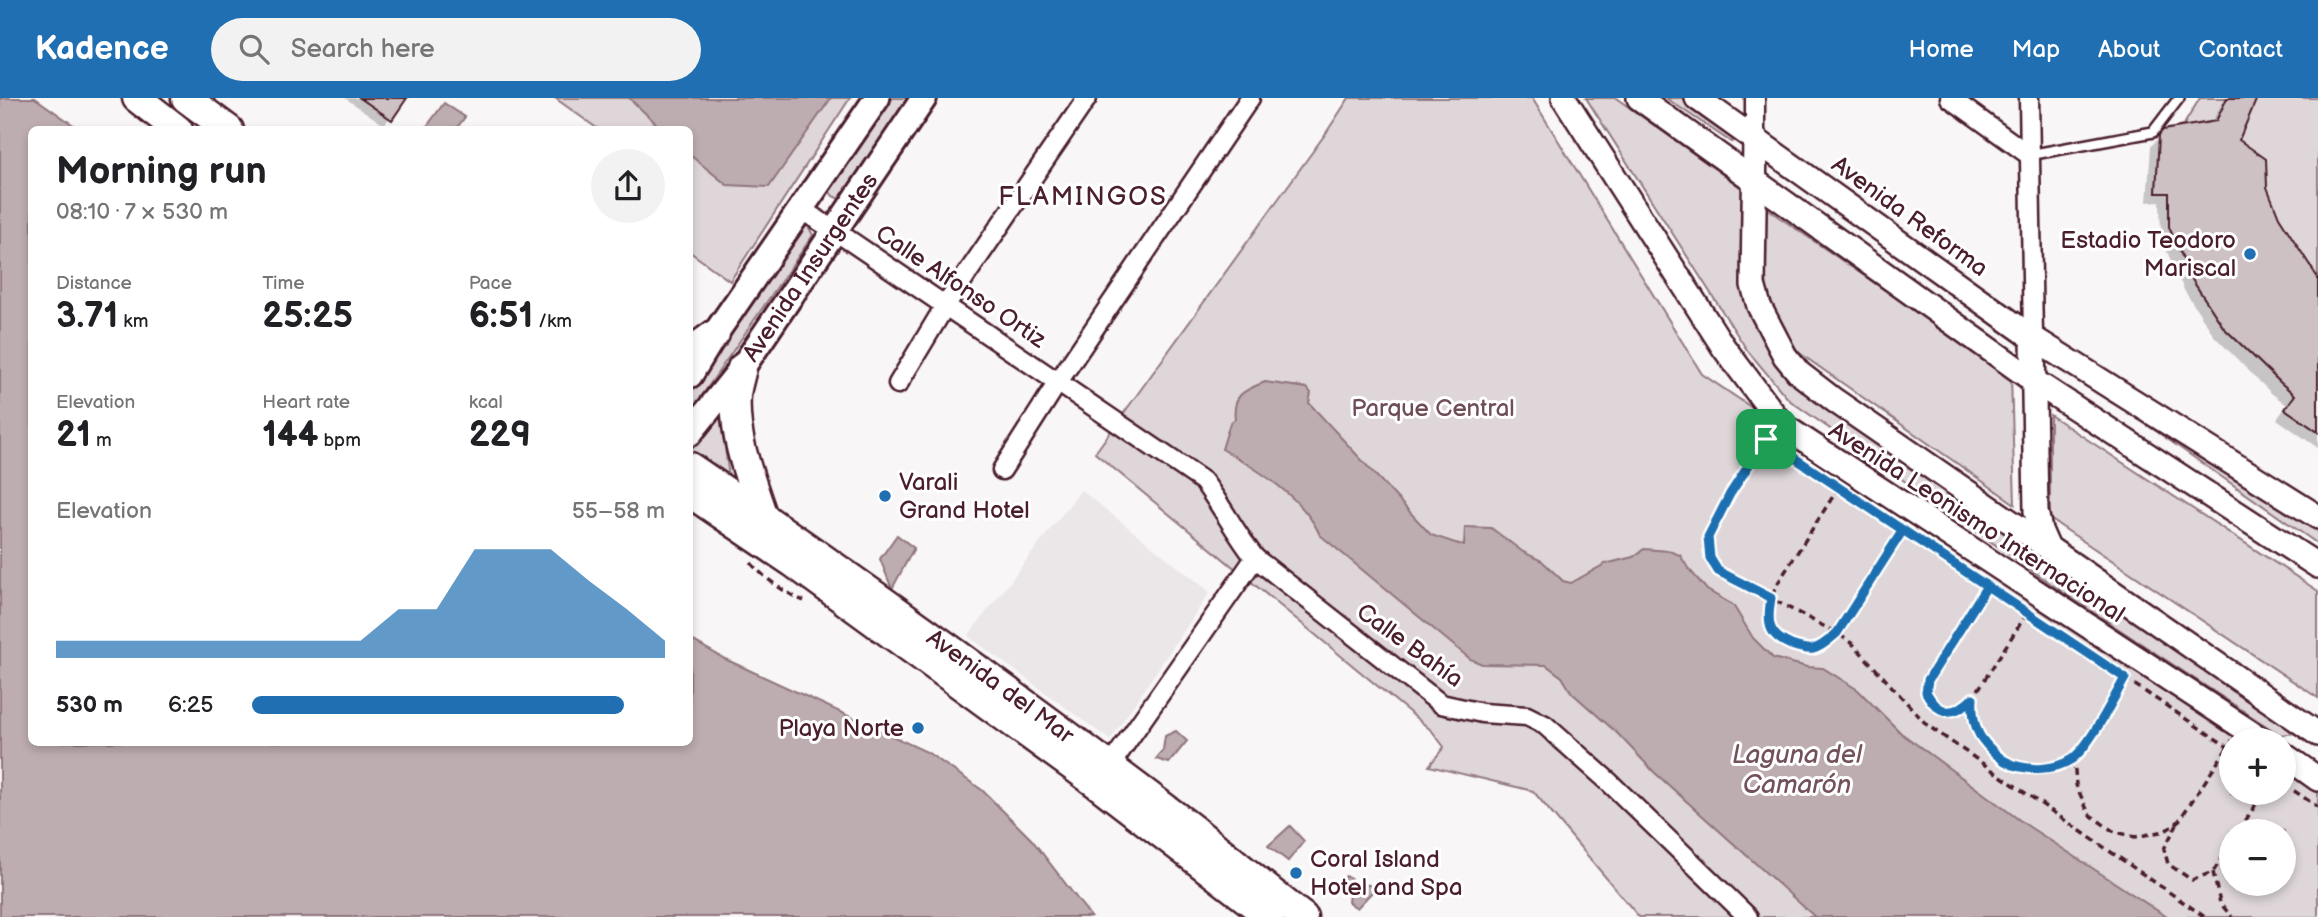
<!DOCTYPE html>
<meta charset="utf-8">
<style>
:root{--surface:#fff;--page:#f2f2f2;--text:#202124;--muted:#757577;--accent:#1f6fb2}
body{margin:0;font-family:"Balsamiq Sans",sans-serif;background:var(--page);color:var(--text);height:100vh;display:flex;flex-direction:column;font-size:26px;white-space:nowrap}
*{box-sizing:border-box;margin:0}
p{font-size:23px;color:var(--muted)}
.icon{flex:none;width:38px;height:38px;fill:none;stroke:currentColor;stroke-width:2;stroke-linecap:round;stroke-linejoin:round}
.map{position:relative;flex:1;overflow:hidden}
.details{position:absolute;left:28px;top:28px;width:665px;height:620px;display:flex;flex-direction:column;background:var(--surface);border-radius:10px;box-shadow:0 4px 10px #0003}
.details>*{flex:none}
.buttons{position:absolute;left:2219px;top:630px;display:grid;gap:14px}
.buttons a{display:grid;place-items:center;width:77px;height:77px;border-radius:50%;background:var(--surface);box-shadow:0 4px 10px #0003;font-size:35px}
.pin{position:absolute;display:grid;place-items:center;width:60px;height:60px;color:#fff;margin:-30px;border-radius:14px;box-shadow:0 4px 10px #0006}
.round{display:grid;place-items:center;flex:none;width:74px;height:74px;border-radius:37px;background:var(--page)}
.overview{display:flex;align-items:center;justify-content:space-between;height:119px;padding:0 28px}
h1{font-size:38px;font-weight:600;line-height:52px}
.figures{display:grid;grid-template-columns:repeat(3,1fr);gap:10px;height:119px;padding:7px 28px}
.figures div{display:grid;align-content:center}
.figures b{font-size:35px;font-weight:600}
.figures small{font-size:19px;font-weight:400}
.figures p{font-size:19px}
.chart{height:196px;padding:14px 28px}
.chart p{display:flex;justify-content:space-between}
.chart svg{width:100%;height:126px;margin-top:7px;fill:var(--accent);opacity:.7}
ul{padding:0 28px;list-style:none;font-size:23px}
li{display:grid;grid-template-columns:112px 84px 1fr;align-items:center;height:52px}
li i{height:18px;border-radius:9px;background:var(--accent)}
header{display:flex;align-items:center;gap:42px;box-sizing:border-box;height:98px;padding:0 35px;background:var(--accent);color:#fff}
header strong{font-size:33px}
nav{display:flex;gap:38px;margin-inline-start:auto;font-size:24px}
.search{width:490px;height:63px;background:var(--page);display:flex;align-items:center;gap:18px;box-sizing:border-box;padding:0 24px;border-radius:38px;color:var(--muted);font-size:26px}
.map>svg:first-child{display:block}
.built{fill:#ebe6e8}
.green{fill:#ded6d9;stroke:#947a82;stroke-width:2;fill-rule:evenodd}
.water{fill:#bdadb0;stroke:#8f747b;stroke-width:2}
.shadow{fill:#0003}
.building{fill:#cdc1c4;stroke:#4a1f2b;stroke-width:2}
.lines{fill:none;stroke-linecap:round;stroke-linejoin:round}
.service-casing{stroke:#4a1f2b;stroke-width:14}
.minor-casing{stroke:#4a1f2b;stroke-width:23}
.tertiary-casing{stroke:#4a1f2b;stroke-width:28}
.secondary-casing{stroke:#4a1f2b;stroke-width:30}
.primary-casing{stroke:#4a1f2b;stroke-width:33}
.path{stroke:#4a1f2b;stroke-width:3.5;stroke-dasharray:7 5;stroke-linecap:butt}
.service{stroke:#fff;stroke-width:9}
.minor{stroke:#fff;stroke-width:18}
.tertiary{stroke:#fff;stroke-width:23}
.secondary{stroke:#fff;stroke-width:24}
.primary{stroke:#fff;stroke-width:28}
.route-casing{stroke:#fff;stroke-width:14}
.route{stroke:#1f6fb2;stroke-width:9}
.poi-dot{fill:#1f6fb2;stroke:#fff;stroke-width:2.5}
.labels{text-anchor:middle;stroke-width:6;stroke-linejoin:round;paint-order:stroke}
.street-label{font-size:24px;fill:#4a1f2b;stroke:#fff}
.poi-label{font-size:24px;fill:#4a1f2b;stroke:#fff;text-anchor:end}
.park-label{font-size:24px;fill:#6f4d56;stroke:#fff}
.neighbourhood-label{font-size:26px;letter-spacing:2px;fill:#4a1f2b;stroke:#fff}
.water-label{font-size:26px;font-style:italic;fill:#72515a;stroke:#fff}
</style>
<header>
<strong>Kadence</strong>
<div class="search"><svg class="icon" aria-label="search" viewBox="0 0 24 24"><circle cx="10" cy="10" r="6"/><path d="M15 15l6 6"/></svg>Search here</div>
<nav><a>Home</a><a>Map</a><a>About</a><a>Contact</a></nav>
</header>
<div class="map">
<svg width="2318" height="819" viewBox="0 0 2318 819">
<rect width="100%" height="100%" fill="#f8f6f7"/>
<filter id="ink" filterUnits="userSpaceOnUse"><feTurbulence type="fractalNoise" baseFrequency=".0143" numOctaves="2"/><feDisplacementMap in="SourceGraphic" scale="14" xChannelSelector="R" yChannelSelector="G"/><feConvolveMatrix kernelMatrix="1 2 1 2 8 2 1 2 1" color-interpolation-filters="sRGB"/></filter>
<g filter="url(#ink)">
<polygon class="built" points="1081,392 1210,494 1110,642 968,538"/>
<g class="green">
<polygon points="555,0 850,0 730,183 690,154 690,32 598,31"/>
<polygon points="893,0 917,0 843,103 833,98 826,89"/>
<path d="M1349,0H1532L1702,276L2245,642H2231V695H2284V668L2318,692V819H1639L1533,693L1429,668L1444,649L1432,633L1095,355L1326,35ZM2231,733H2284V786H2231Z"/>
<polygon points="1586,0 1616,0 1747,94 1747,201 1793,279 2318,640 2318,648 2296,635 2280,637 2064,495 1789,302 1747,252"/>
<polygon points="1666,0 1689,0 1738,41 1731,44"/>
<polygon points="2200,0 2318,0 2318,334 2285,311 2295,297 2281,285 2224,230 2193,183 2169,129 2169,95 2156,95 2160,33 2183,28"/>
<polygon points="1760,106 2011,279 2015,406 1798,254 1768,204"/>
<polygon points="808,128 813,137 690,315 690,291 797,129"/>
<polygon points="2044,255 2318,411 2318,446"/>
<polygon points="719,306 729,379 722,380 690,353 690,340"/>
<polygon points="2050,317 2318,493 2318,600 2050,421"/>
</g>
<g class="water">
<polygon points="0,0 35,0 79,31 32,32 32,644 690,644 690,541 725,561 927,654 982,692 1032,742 1091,819 0,819"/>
<polygon points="629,0 831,0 769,89 727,87 690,57 690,32 662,31"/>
<polygon points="444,5 465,19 456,31 425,31"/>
<path d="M1265,284L1307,290L1311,295L1309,305L1431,437L1464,448L1465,429L1491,430L1523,454L1542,463L1563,483L1571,485L1605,466L1633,459L1644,451L1669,453L1680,457L1688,470L1707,492L1733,507L1753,540L1773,560L1807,569L1823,570L1858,592L1901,635L2025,726L2167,819H1815L1654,674L1616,634L1572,595L1562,579L1546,567L1482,566L1470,561L1320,437C1303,399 1257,371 1222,351L1230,325L1235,321C1232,296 1245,292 1265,284Z"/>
<polygon points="897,437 914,450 892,491 880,461"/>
<polygon points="1176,633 1187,643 1169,665 1156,661 1163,652 1165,638"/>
<polygon points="1290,728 1304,743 1288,763 1268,748"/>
<polygon points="1346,778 1358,786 1369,787 1374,792 1357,810 1348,804 1349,796 1338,786"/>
</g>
<g class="shadow">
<polygon points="345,0 405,0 384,27"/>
<polygon points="2225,0 2255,0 2237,43 2265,89 2278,120 2318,183 2318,350 2277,321 2287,307 2271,295 2215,239 2184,192 2161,140 2160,103 2147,104 2151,48 2164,34 2211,26"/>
</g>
<g class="building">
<polygon points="360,0 407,0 392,22"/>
<polygon points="2227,0 2257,0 2239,42 2266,61 2267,89 2279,119 2318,180 2318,334 2285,311 2295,297 2281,285 2224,230 2193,183 2169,129 2169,95 2156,95 2159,37 2163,32 2216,23"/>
</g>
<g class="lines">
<defs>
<polyline id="service" points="2029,57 2153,34 2179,0"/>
<g id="minor">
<polyline points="1755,0 1755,40"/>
<polyline points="1950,0 2029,57"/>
<polyline points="2029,0 2033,240"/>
<path d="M800,111L834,132L1203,383C1222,408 1236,436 1255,460L1441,606L1482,615L1527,618L1545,627L1608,683L1748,819"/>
<polyline points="898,286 945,208 1087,0"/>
<polyline points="1002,372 1058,284 1250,0"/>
<polyline points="1105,675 1255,460"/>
</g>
<g id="tertiary">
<polyline points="1564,0 1724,250 1782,327 2262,642"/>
<polyline points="1639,0 2034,283 2318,468"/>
<polyline points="1697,0 2033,240 2318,419"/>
<polyline points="1755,40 1753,187 1759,208 1785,258 1799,275 1834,302 2318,636"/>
<polyline points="2033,240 2036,413 2040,432 2047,448"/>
<polyline points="2284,657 2318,681"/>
</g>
<g id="secondary">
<polyline points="690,277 715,236 877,0"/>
<path id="s1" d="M690,335L742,270L924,0"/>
</g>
<g id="primary">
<polyline points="137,0 178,32"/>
<polyline points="186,0 229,32"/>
<polyline points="690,254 715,236"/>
<path d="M742,270C740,279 737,288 736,297C733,339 750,380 763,419"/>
<path id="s2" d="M690,369C857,482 1021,601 1182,723C1223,754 1262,788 1303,819"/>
<polyline points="690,395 792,464 1097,686 1270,819"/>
</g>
</defs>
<use href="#service" class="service-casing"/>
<use href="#minor" class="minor-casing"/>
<use href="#tertiary" class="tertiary-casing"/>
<use href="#secondary" class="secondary-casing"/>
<use href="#primary" class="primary-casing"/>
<g class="path">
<path d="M1767,340C1754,358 1710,422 1709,441C1708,454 1711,462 1718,473L1837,535L1854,547L1927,627L2205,819"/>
<path d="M1839,389L1776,488C1771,501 1765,517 1771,531C1776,545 1801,553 1814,550C1823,549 1830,541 1837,535L1903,432"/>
<polyline points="1945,460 2231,651"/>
<path d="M751,465C764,480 785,495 804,503"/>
<path d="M1987,488L1928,582L1926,594C1939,618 1955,619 1973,600L2027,515"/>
<path d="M1973,602C1971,641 2005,675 2045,670C2057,668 2066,666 2075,658C2093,641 2112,603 2125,580"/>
<polyline points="2074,659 2076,687 2089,716 2113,733 2135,739 2165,733 2178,724 2228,649"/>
<polyline points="2284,686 2318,709"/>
<polyline points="2177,726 2164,751 2168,766 2192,782 2213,774 2231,745"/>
<polyline points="2239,733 2263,695"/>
<polyline points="2213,774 2220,805 2232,819"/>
</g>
<use href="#service" class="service"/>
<use href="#minor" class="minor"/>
<use href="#tertiary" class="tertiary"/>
<use href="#secondary" class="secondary"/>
<use href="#primary" class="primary"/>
</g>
</g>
<g class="lines" filter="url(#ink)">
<defs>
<path id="route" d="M1766,341L1730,396L1708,439L1710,460L1718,473L1771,500C1767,524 1767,537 1791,547C1797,549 1807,552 1813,551C1822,549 1830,541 1837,535L1903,432L2125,580C2113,601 2090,648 2072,661C2054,673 2024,674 2005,663C1998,659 1987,648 1982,641C1974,630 1972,613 1973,600C1954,619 1939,618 1926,594L1928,582L1987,488L1766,341"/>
</defs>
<use href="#route" class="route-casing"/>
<use href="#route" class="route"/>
</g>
<g class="poi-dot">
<circle cx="2250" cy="156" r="7"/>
<circle cx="885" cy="398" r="7"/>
<circle cx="918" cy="630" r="7"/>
<circle cx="1296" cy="775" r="7"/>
</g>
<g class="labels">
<g class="street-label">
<text transform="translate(1910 118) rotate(36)" y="8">Avenida Reforma</text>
<text dy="8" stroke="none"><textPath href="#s1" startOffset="205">Avenida Insurgentes</textPath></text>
<text transform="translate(961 188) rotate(34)" y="8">Calle Alfonso Ortiz</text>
<text transform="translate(1977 424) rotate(33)" y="8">Avenida Leonismo Internacional</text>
<text transform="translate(1410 547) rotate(36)" y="8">Calle Bahía</text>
<text dy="8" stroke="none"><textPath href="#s2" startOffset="380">Avenida del Mar</textPath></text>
</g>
<g class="poi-label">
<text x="2236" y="150">Estadio Teodoro<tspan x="2236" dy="28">Mariscal</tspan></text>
<text x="899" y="392" text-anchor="start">Varali<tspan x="899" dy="28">Grand Hotel</tspan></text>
<text x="904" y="638">Playa Norte</text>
<text x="1310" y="769" text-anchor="start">Coral Island<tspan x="1310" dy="28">Hotel and Spa</tspan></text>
</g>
<g class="park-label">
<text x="1433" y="318">Parque Central</text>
</g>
<g class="neighbourhood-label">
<text x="1083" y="107">FLAMINGOS</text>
</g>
<g class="water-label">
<text x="1797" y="665">Laguna del<tspan x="1797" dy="30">Camarón</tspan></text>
</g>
</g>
</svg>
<div class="buttons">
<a>+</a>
<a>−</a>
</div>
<div class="pin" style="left:1766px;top:341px;background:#1e9e55"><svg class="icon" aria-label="arrive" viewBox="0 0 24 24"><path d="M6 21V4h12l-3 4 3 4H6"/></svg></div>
<section class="details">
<div class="overview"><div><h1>Morning run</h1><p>08:10 · 7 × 530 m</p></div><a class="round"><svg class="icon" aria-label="share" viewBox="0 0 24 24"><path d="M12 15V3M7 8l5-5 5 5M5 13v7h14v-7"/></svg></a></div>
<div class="figures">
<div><p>Distance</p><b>3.71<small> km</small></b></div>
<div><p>Time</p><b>25:25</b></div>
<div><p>Pace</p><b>6:51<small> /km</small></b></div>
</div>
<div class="figures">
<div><p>Elevation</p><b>21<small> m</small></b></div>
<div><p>Heart rate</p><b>144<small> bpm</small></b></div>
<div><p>kcal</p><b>229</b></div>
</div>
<div class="chart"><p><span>Elevation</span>55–58 m</p>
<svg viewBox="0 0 160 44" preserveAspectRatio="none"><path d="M0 44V38L10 38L20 38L30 38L40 38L50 38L60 38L70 38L80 38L90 27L100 27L110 6L120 6L130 6L140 17L150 27L160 38V44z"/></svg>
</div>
<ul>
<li><b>530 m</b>6:25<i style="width:90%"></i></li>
</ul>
</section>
</div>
